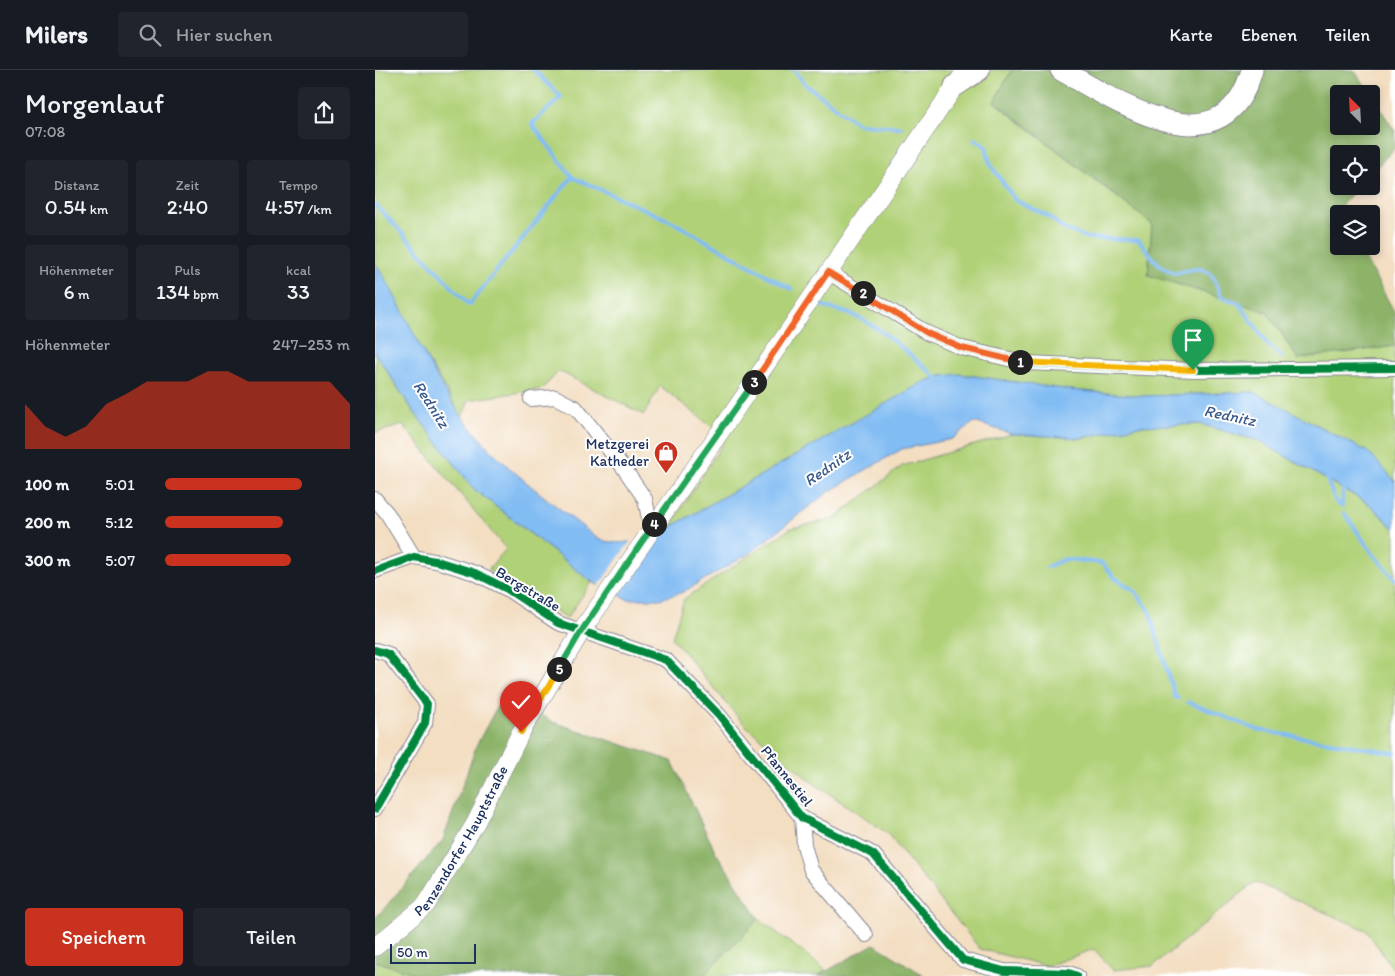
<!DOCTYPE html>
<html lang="de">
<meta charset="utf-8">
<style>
:root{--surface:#171b24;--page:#20242c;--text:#f1f3f6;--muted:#9ea1a6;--line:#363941;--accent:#c8321e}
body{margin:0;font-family:Itim,sans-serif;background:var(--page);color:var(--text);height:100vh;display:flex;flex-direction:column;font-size:19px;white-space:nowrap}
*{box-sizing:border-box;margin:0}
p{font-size:16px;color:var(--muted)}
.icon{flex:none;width:28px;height:28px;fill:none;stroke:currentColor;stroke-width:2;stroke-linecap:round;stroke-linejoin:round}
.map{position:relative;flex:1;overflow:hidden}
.drawer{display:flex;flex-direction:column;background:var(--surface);width:375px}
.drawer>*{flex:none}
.needle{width:32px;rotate:336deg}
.fabs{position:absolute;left:955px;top:15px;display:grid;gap:10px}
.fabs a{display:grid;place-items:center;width:50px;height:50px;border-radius:5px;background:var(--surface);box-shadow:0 2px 8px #0003;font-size:25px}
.scale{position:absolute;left:15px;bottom:12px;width:86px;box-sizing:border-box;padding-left:5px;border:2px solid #1b2f5e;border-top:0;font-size:14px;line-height:18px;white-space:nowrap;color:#1b2f5e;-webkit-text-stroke:4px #fff;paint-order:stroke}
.pin{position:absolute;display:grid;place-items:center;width:42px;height:42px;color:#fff;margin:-51px -21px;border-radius:50% 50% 50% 0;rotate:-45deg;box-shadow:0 0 5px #0007}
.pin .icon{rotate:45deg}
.km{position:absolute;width:25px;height:25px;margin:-12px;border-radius:50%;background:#222;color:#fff;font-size:14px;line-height:25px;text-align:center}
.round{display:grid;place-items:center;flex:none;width:52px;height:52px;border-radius:5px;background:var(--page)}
.summary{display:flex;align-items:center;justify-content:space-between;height:85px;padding:0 25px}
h1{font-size:28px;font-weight:600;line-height:38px}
.metrics{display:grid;grid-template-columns:repeat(3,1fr);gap:8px;height:85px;padding:5px 25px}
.metrics div{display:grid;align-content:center;border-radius:5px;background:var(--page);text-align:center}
.metrics b{font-size:21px;font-weight:600}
.metrics small{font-size:14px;font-weight:400}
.metrics p{font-size:14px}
.chart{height:140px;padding:10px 25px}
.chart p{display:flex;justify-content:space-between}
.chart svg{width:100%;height:90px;margin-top:5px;fill:var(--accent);opacity:.7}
.primary-button{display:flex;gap:10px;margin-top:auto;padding:10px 25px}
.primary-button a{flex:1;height:58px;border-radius:5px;background:var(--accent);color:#fff;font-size:20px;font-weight:600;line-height:58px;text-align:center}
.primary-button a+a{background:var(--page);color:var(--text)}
ul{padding:0 25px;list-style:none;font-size:16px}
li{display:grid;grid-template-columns:80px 60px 1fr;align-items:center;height:38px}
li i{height:12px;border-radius:6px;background:var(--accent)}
header{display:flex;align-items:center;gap:30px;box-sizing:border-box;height:70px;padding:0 25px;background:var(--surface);border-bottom:1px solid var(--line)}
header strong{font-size:24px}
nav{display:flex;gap:28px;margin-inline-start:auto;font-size:18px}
.search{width:350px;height:45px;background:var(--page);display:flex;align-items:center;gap:12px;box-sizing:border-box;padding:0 18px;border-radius:5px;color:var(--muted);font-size:19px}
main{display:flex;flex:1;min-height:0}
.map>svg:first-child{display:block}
.green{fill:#b1d178;stroke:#66806b}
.forest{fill:#8cb368;stroke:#547163}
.water{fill:#81bcf3;stroke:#4e76a8}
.pier{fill:#f3dec2}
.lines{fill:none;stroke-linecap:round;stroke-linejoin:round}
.stream{stroke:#81bcf3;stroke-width:4}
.minor-casing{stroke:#878690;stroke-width:16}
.major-casing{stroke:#878690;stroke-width:19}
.highway-casing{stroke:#878690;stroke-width:23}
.minor{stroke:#fff;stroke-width:14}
.major{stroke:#fff;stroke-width:18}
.highway{stroke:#fff;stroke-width:21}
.cycleway-casing{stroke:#fff;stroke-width:11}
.cycleway{stroke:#00873e;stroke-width:8}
.split-1-casing{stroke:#fff;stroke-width:10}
.split-2-casing{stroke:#fff;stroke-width:10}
.split-3-casing{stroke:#fff;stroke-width:10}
.split-4-casing{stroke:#fff;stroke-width:10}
.split-5-casing{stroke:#fff;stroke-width:10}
.split-6-casing{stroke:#fff;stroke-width:10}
.split-1{stroke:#f5b400;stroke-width:6}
.split-2{stroke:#f0652b;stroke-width:6}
.split-3{stroke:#f0652b;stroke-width:6}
.split-4{stroke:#22a559;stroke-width:6}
.split-5{stroke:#22a559;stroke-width:6}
.split-6{stroke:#f5b400;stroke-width:6}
.labels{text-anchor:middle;stroke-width:4;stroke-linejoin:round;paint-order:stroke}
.poi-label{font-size:15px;fill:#1b2f5e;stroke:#fff;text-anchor:end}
.street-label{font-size:15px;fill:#1b2f5e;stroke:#fff}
.water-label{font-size:16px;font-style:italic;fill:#3a598b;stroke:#fff}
</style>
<header>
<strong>Milers</strong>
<div class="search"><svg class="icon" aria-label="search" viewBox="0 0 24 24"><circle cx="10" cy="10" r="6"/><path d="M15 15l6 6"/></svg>Hier suchen</div>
<nav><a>Karte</a><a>Ebenen</a><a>Teilen</a></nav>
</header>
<main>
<section class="drawer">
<div class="summary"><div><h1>Morgenlauf</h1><p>07:08</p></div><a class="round"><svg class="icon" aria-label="share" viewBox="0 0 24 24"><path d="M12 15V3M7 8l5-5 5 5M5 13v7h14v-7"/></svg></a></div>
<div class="metrics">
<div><p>Distanz</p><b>0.54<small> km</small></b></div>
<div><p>Zeit</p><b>2:40</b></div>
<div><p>Tempo</p><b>4:57<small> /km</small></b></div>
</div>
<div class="metrics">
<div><p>Höhenmeter</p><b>6<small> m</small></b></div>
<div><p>Puls</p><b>134<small> bpm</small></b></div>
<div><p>kcal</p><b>33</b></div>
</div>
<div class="chart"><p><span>Höhenmeter</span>247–253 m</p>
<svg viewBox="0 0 160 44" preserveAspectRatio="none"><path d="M0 44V22L10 33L20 38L30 33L40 22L50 17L60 11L70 11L80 11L90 6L100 6L110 11L120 11L130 11L140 11L150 11L160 22V44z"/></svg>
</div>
<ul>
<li><b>100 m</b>5:01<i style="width:74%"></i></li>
<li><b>200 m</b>5:12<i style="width:64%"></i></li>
<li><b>300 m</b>5:07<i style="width:68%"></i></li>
</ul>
<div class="primary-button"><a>Speichern</a><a>Teilen</a></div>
</section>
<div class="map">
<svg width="1020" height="906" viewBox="0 0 1020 906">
<rect width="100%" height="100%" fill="#fff"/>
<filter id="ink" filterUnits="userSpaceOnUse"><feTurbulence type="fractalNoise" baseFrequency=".02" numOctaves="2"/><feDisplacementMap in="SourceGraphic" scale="10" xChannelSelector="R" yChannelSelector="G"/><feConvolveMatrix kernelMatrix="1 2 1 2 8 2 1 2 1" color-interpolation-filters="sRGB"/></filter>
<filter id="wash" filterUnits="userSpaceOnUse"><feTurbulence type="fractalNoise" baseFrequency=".0096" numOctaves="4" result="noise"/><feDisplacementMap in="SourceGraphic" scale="20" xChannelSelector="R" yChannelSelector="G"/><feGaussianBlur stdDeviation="1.12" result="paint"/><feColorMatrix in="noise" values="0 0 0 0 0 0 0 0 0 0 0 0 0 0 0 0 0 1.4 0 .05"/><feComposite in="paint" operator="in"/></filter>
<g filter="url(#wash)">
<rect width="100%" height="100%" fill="#f3dec2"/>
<g class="green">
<polygon points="0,0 637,0 619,32 777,154 773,205 892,242 923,289 1020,276 1020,411 1010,402 879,322 767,326 695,320 585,304 450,369 294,458 351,368 285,316 269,345 184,301 167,319 94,330 87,347 51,287 0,192"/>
<polygon points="0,283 39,342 99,419 217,512 192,548 113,500 131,479 28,355 0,363"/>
<polygon points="825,354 884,371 994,434 1020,459 1020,901 991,860 880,812 778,896 738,900 719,879 672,896 605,879 512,763 434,710 368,653 297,568 309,529 416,458 459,449 527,396 637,364 706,368 763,356"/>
<polygon points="384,849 451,900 443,906 328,906"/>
<polygon points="0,891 47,906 0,906"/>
</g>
<g class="forest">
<polygon points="637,0 979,0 995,24 964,24 964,56 996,56 996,25 1020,61 1020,78 996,103 996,84 964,84 964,116 984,116 962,140 965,144 964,176 983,176 1020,243 1020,276 923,289 892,242 773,205 777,154 619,31"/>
<polygon points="129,624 178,652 297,691 340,781 384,849 328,906 47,906 0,891 0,849 68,770 102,674"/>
<polygon points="499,874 550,906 443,906"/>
</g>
<path class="water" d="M0,192C32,242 52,300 88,348C124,396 176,431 223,469C249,478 270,469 294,458L550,311L567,306L585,304L695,320L767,326L879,322L993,382L1020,411V459L994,434L884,371L825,354L763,356L706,368L637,364L599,352L577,369L527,379L453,422L373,484L308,522L285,529H252L217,512L99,419L39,342L0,283Z"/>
<polygon class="pier" points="294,455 242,527 222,518 257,469 267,468"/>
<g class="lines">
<g class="stream">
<polyline points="159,0 186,27 157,54 197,107 296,151 416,219"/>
<polyline points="419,0 430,14 483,54 526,57"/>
<path d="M599,69L611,76L615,94L640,130L673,146L689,159L713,168L764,170C773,182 783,197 797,202C805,205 812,199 820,199C837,197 842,214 846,227L864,233L894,276L907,286"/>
<polyline points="0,134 94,235 197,107"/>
<path d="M440,232C453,240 467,240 480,246C514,262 537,288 566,311"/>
<polyline points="952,410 961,432 967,436 968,415"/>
<polyline points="969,443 998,484 1020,509"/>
<polyline points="672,497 690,489 727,493 740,508 760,521 774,540 800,627 803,628"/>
<polyline points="813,632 883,660 1020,683"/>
</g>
</g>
</g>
<g filter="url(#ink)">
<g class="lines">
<defs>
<g id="minor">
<polyline points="453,202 552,263 587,278 651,293 818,300 1020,298"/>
<polyline points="156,329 180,327 201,338 248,397 270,429 276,458"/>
<polyline points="0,429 12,443 39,487"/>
<polyline points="0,501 39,487 65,492 100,503 132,519 183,553 291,590 344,645 427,748 498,784 588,890 629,901 694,903 702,906"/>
<polyline points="0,580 13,584 52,634 50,653 0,739"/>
<polyline points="427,748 429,775 436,800 491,865"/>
</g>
<g id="major">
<path id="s1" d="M0,877L51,835L100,754L146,662L207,560L345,362L587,6"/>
</g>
<g id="highway">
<path d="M686,0C741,31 848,104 877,0"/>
<polyline points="580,16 604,0"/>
</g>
</defs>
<use href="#minor" class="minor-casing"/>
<use href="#major" class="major-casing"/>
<use href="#highway" class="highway-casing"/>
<use href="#minor" class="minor"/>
<use href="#major" class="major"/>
<use href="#highway" class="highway"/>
<defs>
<g id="cycleway">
<polyline points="453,202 552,263 587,278 651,293 818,300 1020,298"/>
<polyline points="0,501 39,487 65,492 100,503 132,519 183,553 291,590 344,645 427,748 498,784 588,890 629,901 694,903 702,906"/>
<polyline points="0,580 13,584 52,634 50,653 0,739"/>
</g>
</defs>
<use href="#cycleway" class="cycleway-casing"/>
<use href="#cycleway" class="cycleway"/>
</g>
</g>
<g class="lines" filter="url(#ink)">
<defs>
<polyline id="split-1" points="645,292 818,300"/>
<polyline id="split-2" points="488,223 552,263 587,278 645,292"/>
<polyline id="split-3" points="379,312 453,202 488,223"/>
<polyline id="split-4" points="279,454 379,312"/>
<polyline id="split-5" points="184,599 207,560 279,454"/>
<polyline id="split-6" points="146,662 184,599"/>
</defs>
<use href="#split-1" class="split-1-casing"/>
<use href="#split-2" class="split-2-casing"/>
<use href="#split-3" class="split-3-casing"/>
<use href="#split-4" class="split-4-casing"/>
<use href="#split-5" class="split-5-casing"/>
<use href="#split-6" class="split-6-casing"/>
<use href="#split-1" class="split-1"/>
<use href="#split-2" class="split-2"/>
<use href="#split-3" class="split-3"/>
<use href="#split-4" class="split-4"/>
<use href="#split-5" class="split-5"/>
<use href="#split-6" class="split-6"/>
</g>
<defs>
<symbol id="shop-pin" viewBox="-11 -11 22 30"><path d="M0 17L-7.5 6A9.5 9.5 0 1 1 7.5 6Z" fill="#c8321e" stroke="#fff"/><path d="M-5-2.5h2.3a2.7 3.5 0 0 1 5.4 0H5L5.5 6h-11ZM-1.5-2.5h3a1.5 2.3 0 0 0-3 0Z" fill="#fff"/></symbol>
</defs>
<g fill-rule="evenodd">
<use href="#shop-pin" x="277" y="369" width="28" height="38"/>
</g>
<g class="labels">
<g class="poi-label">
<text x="274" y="379">Metzgerei<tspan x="274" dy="17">Katheder</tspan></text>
</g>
<g class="street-label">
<text transform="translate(153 519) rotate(31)" y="5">Bergstraße</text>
<text transform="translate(412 706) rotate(51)" y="5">Pfannestiel</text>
<text dy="5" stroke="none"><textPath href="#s1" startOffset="139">Penzendorfer Hauptstraße</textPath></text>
</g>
<g class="water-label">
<text transform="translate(57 334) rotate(57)" y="6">Rednitz</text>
<text transform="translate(855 345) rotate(12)" y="6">Rednitz</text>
<text transform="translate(452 397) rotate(-35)" y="6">Rednitz</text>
</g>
</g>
</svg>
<div class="fabs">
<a><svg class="needle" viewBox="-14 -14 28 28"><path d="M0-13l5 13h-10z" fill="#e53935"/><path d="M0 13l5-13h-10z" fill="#9ea1a6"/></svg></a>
<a><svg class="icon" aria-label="locate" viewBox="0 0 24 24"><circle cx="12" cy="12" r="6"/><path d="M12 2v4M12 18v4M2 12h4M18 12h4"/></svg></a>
<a><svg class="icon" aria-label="layers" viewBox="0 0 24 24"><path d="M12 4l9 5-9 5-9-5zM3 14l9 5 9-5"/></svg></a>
</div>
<div class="scale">50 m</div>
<div class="pin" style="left:818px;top:300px;background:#1e9e55"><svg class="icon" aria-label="arrive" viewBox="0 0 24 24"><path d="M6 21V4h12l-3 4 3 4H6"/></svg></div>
<div class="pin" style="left:146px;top:662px;background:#d93025"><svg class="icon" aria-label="check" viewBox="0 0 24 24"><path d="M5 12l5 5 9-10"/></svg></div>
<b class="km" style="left:645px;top:292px">1</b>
<b class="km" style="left:488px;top:223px">2</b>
<b class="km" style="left:379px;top:312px">3</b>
<b class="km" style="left:279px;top:454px">4</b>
<b class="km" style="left:184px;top:599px">5</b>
</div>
</main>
